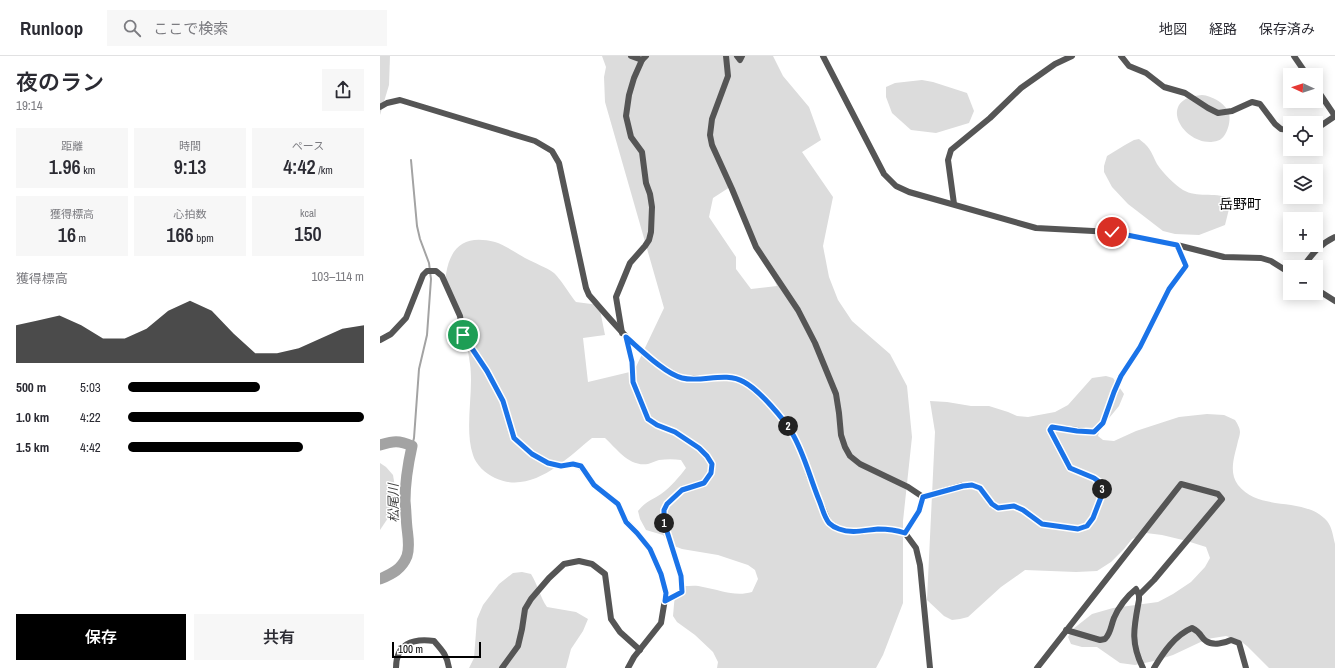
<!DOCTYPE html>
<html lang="ja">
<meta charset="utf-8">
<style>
:root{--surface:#fff;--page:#f7f7f7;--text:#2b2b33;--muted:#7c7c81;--line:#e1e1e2;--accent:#000}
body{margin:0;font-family:"Archivo Narrow","Noto Sans JP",sans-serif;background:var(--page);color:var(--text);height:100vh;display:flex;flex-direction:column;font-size:15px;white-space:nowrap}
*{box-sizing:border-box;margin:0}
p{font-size:13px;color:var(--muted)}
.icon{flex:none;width:22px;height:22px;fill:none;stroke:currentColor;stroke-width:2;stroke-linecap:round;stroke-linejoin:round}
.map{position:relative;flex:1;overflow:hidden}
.panel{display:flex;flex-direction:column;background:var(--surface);width:380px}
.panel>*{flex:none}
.needle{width:26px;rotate:273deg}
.buttons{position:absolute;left:903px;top:12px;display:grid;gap:8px}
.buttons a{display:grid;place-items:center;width:40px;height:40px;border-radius:0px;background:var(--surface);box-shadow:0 2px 10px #0003;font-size:20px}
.scale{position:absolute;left:12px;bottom:10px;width:89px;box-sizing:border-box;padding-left:4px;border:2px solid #000;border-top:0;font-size:11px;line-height:14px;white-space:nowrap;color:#000;-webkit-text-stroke:3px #fff;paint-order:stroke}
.pin{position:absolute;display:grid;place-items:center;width:34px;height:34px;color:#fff;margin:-17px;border:2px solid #fff;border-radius:50%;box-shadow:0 1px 4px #0007}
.km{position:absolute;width:20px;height:20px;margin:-10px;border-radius:50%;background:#222;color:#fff;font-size:11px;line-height:20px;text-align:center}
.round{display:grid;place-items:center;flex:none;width:42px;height:42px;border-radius:0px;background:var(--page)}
.summary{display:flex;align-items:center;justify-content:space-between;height:68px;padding:0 16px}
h1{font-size:22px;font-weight:600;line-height:30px}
.metrics{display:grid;grid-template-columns:repeat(3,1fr);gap:6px;height:68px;padding:4px 16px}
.metrics div{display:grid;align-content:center;border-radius:0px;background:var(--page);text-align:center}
.metrics b{font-size:20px;font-weight:600}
.metrics small{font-size:11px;font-weight:400}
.metrics p{font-size:11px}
.chart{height:112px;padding:8px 16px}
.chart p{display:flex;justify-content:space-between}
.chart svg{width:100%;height:72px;margin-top:4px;fill:var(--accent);opacity:.7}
.primary-button{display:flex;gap:8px;margin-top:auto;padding:8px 16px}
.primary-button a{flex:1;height:46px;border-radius:0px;background:var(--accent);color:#fff;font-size:16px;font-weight:600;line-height:46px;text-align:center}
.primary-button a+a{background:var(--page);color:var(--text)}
ul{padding:0 16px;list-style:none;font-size:13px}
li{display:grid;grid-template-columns:64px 48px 1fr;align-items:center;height:30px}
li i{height:10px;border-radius:5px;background:var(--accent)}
header{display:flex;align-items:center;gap:24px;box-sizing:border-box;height:56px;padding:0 20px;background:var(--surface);border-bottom:1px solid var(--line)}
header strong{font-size:19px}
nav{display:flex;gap:22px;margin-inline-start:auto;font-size:14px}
.search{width:280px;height:36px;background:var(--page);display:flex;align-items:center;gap:10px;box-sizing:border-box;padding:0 14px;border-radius:0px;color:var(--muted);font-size:15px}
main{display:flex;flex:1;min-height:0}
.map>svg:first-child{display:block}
.green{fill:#dcdcdc;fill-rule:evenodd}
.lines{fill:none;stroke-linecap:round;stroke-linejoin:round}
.stream{stroke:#a3a3a3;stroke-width:2}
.river{stroke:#a3a3a3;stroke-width:11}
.street{stroke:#555;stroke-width:6}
.route-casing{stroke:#fff;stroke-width:8}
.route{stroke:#1a73e8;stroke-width:5}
.labels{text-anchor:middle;stroke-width:3;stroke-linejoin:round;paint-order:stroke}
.water-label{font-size:13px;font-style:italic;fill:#444;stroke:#fff}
.quarter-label{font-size:14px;fill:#000;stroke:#fff}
</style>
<header>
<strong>Runloop</strong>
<div class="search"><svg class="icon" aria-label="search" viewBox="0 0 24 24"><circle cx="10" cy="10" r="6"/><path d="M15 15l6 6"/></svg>ここで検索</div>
<nav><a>地図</a><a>経路</a><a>保存済み</a></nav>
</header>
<main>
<section class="panel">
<div class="summary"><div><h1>夜のラン</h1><p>19:14</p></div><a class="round"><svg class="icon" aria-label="share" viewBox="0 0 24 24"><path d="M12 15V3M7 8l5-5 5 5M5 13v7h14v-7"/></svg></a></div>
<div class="metrics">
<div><p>距離</p><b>1.96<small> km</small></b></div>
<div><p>時間</p><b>9:13</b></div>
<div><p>ペース</p><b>4:42<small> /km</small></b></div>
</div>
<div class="metrics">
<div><p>獲得標高</p><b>16<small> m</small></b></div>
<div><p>心拍数</p><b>166<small> bpm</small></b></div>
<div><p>kcal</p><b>150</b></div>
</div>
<div class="chart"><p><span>獲得標高</span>103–114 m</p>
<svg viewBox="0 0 160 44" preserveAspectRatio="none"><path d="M0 44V21L10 18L20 15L30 21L40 29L50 29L60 23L70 12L80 6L90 12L100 26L110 38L120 38L130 35L140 29L150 23L160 21V44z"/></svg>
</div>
<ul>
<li><b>500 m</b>5:03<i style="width:56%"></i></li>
<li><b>1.0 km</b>4:22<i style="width:100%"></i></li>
<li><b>1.5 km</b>4:42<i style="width:74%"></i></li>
</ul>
<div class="primary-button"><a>保存</a><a>共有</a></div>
</section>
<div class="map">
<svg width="955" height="612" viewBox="0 0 955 612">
<rect width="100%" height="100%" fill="#fff"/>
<g class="green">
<polygon points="0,0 10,0 9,29 0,59"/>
<path d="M222,0H393L403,20L429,51L441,84L422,96L453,141L443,190L449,221L458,244L472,265L510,298L527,330L532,381L523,465V547L503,599L496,612H337L338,606L333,596L315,579L297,566L293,560L295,537L304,530C310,530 317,529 323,531C340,534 355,541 372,536L378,523L375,514L368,509L338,499L302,493L289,488L283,479L266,474L260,463L258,455C266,445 272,444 281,438C291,431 299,421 306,412L301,404C294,403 287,403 279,404C275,405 272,407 268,408C249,411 237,393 225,382H212C186,403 152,439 115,422C105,417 96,409 93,399C84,372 94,336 90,308C88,292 84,276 79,261C74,247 64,234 66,218C71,188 87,179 115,186C125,189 136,197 145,202C154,207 166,211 174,217C179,221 191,240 196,246L219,249L225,279L203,282L208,326L254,315L284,252L225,46L224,21L226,11ZM350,131L397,230L371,233L356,213V201L329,161L333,142Z"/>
<polygon points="542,24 553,26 587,37 594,55 589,67 556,77 531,74 512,57 506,41 506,31 515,27"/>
<path d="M822,39C832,40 843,46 848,55C852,62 848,78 841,83C839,85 833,86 830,86C801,86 777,42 822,39Z"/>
<path d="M759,83C771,92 771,96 777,108C782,116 795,129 803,134C817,142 834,136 849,142L850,149L845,169L819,179L795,178L783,175L748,148L732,131L724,116V110L727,100L745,89L754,84Z"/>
<path d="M726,320L733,322L744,338L739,350L720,373L718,380L723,384L734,385L756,375L799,361L827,358L844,359L855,364C857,367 860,372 860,376C860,378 859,382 858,385C855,399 848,416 858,429C880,457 924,439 947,465C952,471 953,480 955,488V612H889L867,590L859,584L846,580L827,583L793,599L774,605L755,609L740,607L717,591H702L691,588L688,581L693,573L712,558L733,552L778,546L793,538L811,526L825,511L830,502L826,491L807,485L782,479L766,477L752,483L744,493L731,506L717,515L696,516L645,514L621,531L588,561L580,563L572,564L564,560L547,544L555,376L550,345L567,346L591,350H609L628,356L637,360L648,361L675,356L688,349L712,322Z"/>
<polygon points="0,407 6,411 13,419 15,431 14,453 0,474"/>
<path d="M142,516L151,518C158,529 160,541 167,551L196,556L208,563L203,575L191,593L186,612H89L94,602L97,563L103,549L119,528L133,517Z"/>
</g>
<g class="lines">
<polyline class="stream" points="31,104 37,170 40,183 49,207 51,223 47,279 39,313 34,382 32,390"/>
<path class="river" d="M0,389C13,385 19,384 32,390C28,408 25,426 25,445C26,454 26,463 27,472C28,481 30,491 27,500C22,513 12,518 0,523"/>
<g class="street">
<polyline points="251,0 262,4"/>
<polyline points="346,0 348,20 332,63 330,79 332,89 352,133 376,191 418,254 435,287 456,338 459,357 461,379 465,391 470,400 480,408 528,431 543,441 583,429 592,429 600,432 611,448 617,452 634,450 643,454 663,468 697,473 707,470 713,462 723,436 722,428 714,422 690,412 670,374 672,371 714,376 723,367 734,336 741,320 760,291 789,233 806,210 797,189"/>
<polyline points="357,0 360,4 362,0"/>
<polyline points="443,0 504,118 516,130 529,136 656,172 732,176 797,189 844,201 881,202 891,205 910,217"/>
<polyline points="741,0 749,10 766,17 784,31 805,37 828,52 838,57 852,55 872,46 880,48 895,68 901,73 910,74"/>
<polyline points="914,0 927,19"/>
<polyline points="936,32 955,60"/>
<path d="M0,51L7,47L20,44L155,85L172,95L179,107L206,232L209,239C233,266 267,309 302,322H354L365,326L382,341L401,361L412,376L423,399L429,419L449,467L458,473L467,475L477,476L498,473L514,474L525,477L536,492L540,509L550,612"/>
<polyline points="936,73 955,60"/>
<polyline points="574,148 568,104 571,94 610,62 641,32 675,8 692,0"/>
<path d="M923,211C932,198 940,188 955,181"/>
<polyline points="936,233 955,245"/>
<polyline points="242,277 236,241 250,207 265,190 269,184 271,176 272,151 270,138 266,127 262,96 251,81 246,60 249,39 254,22 262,4 266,0"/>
<polyline points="246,282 252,306 253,326 268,363 277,369 295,376 319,392 327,400 332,408 331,417 324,427 302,434 287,448 284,454 284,466 301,519 302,536 285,545"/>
<polyline points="0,284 11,278 26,262 43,219 47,215 56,215 62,220 80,260 83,279 107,315 123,345 134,382 152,398 168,407 181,410 193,408 201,411 214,429 238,448 246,465 257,477 270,493 281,518 286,537 281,567 254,601 248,612"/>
<polyline points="525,477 539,455 543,441"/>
<path d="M686,574L720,584L725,583C731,577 731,569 734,562C738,552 747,540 756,533L759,539V544C754,571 750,586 763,612"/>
<path d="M16,612C16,588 32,582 54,585C62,594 67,599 69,612"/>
<polyline points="122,612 138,590 142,573 145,553 151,543 169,522 184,508 199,505 212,508 225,518 231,563 240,576 260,594"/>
<polyline points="657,612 801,428 838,438 842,443 774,524 759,539"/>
<path d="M774,612C783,597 795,579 812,572C822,577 820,581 826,585C833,590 845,587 851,584L859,587L866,612"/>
</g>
</g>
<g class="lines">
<defs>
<path id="route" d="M83,279L107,315L123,345L134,382L152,398L168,407L181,410L193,408L201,410L214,429L238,448L246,466L257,477L270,493L281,518L286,537L285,545L302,536L301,520L284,466V454L287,448L302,434L324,427L331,417L332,408L327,400L319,392L295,376L277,369L268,363L253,326L252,306L246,281C259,292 285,318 302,322C322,327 345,315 364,326C379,334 404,363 412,377C424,397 430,422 439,444C442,451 444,461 449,467C451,469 456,472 459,473C472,478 485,474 498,473C508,473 516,474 525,477L539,455L543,441L583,430L592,429L600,432L612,448L618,452L634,450L643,454L662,468L698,473L707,470L713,462L723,436L722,428L714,422L690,412L670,374L672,371L697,375L714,376L723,367L734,336L741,320L760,291L789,233L806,210L797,189L732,176"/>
</defs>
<use href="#route" class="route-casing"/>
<use href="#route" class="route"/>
</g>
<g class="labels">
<g class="water-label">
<text transform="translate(13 447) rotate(-91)" y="5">松尾川</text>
</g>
<g class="quarter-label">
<text x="860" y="153">岳野町</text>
</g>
</g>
</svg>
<div class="buttons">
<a><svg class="needle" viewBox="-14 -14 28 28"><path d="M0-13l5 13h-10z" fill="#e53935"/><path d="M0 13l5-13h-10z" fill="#7c7c81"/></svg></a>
<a><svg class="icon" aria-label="locate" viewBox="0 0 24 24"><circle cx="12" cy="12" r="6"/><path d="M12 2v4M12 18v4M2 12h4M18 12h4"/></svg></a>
<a><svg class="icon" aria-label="layers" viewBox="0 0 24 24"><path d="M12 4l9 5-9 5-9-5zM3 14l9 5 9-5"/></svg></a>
<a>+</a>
<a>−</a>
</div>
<div class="scale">100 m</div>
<div class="pin" style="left:83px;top:279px;background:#1e9e55"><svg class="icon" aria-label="arrive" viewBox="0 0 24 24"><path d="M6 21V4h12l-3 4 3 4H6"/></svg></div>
<div class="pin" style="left:732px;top:176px;background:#d93025"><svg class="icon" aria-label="check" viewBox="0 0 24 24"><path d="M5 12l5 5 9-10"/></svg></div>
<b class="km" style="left:284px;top:467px">1</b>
<b class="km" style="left:408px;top:370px">2</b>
<b class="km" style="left:722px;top:433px">3</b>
</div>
</main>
